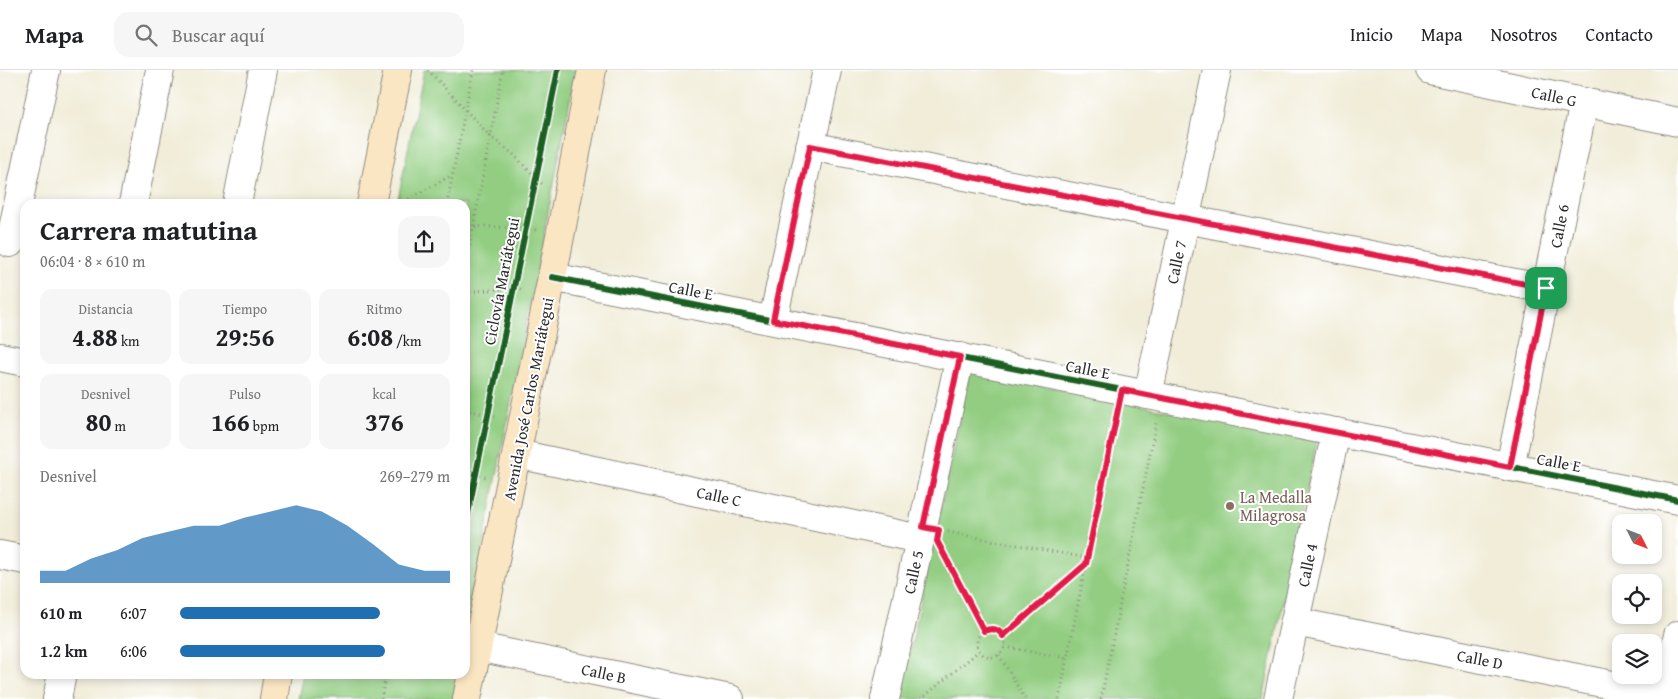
<!DOCTYPE html>
<html lang="es">
<meta charset="utf-8">
<style>
:root{--surface:#fff;--page:#f6f6f6;--text:#202124;--muted:#757577;--line:#e0e0e0;--accent:#1f6fb2}
body{margin:0;font-family:"Gentium Book Plus",serif;background:var(--page);color:var(--text);height:100vh;display:flex;flex-direction:column;font-size:19px;white-space:nowrap}
*{box-sizing:border-box;margin:0}
p{font-size:16px;color:var(--muted)}
.icon{flex:none;width:28px;height:28px;fill:none;stroke:currentColor;stroke-width:2;stroke-linecap:round;stroke-linejoin:round}
.map{position:relative;flex:1;overflow:hidden}
.details{position:absolute;left:20px;top:129px;width:450px;height:480px;display:flex;flex-direction:column;background:var(--surface);border-radius:15px;box-shadow:0 2px 8px #0003}
.details>*{flex:none}
.needle{width:32px;rotate:132deg}
.tools{position:absolute;left:1612px;top:444px;display:grid;gap:10px}
.tools a{display:grid;place-items:center;width:50px;height:50px;border-radius:10px;background:var(--surface);box-shadow:0 2px 8px #0003;font-size:25px}
.pin{position:absolute;display:grid;place-items:center;width:42px;height:42px;color:#fff;margin:-21px;border-radius:10px;box-shadow:0 2px 8px #0006}
.round{display:grid;place-items:center;flex:none;width:52px;height:52px;border-radius:15px;background:var(--page)}
.head{display:flex;align-items:center;justify-content:space-between;height:85px;padding:0 20px}
h1{font-size:28px;font-weight:600;line-height:38px}
.stats{display:grid;grid-template-columns:repeat(3,1fr);gap:8px;height:85px;padding:5px 20px}
.stats div{display:grid;align-content:center;border-radius:12px;background:var(--page);text-align:center}
.stats b{font-size:25px;font-weight:600}
.stats small{font-size:14px;font-weight:400}
.stats p{font-size:14px}
.chart{height:140px;padding:10px 20px}
.chart p{display:flex;justify-content:space-between}
.chart svg{width:100%;height:90px;margin-top:5px;fill:var(--accent);opacity:.7}
ul{padding:0 20px;list-style:none;font-size:16px}
li{display:grid;grid-template-columns:80px 60px 1fr;align-items:center;height:38px}
li i{height:12px;border-radius:6px;background:var(--accent)}
header{display:flex;align-items:center;gap:30px;box-sizing:border-box;height:70px;padding:0 25px;background:var(--surface);border-bottom:1px solid var(--line)}
header strong{font-size:24px}
nav{display:flex;gap:28px;margin-inline-start:auto;font-size:18px}
.search{width:350px;height:45px;background:var(--page);display:flex;align-items:center;gap:12px;box-sizing:border-box;padding:0 18px;border-radius:15px;color:var(--muted);font-size:19px}
.map>svg:first-child{display:block}
.green{fill:#92cd81;stroke:#5e7c56}
.lines{fill:none;stroke-linecap:round;stroke-linejoin:round}
.minor-casing{stroke:#8e8c82;stroke-width:30}
.tertiary-casing{stroke:#8e8c82;stroke-width:30}
.secondary-casing{stroke:#8e8c82;stroke-width:30}
.path{stroke:#8e8c82;stroke-width:3;stroke-dasharray:1 4;stroke-linecap:butt}
.minor{stroke:#fff;stroke-width:28}
.tertiary{stroke:#fff;stroke-width:28}
.secondary{stroke:#fbe6c4;stroke-width:28}
.cycleway-casing{stroke:#fff;stroke-width:9}
.cycleway{stroke:#1b5e20;stroke-width:6}
.route-casing{stroke:#fff;stroke-width:10}
.route{stroke:#e11d48;stroke-width:6}
.education-dot{fill:#8d6e63;stroke:#fff;stroke-width:2}
.labels{text-anchor:middle;stroke-width:4;stroke-linejoin:round;paint-order:stroke}
.street-label{font-size:16px;fill:#2b2b2b;stroke:#fff}
.education-label{font-size:16px;fill:#785e54;stroke:#fff;text-anchor:start}
</style>
<header>
<strong>Mapa</strong>
<div class="search"><svg class="icon" aria-label="search" viewBox="0 0 24 24"><circle cx="10" cy="10" r="6"/><path d="M15 15l6 6"/></svg>Buscar aquí</div>
<nav><a>Inicio</a><a>Mapa</a><a>Nosotros</a><a>Contacto</a></nav>
</header>
<div class="map">
<svg width="1678" height="629" viewBox="0 0 1678 629">
<rect width="100%" height="100%" fill="#fff"/>
<filter id="ink" filterUnits="userSpaceOnUse"><feTurbulence type="fractalNoise" baseFrequency=".02" numOctaves="2"/><feDisplacementMap in="SourceGraphic" scale="10" xChannelSelector="R" yChannelSelector="G"/><feConvolveMatrix kernelMatrix="1 2 1 2 8 2 1 2 1" color-interpolation-filters="sRGB"/></filter>
<filter id="wash" filterUnits="userSpaceOnUse"><feTurbulence type="fractalNoise" baseFrequency=".0096" numOctaves="4" result="noise"/><feDisplacementMap in="SourceGraphic" scale="20" xChannelSelector="R" yChannelSelector="G"/><feGaussianBlur stdDeviation="1.12" result="paint"/><feColorMatrix in="noise" values="0 0 0 0 0 0 0 0 0 0 0 0 0 0 0 0 0 1.4 0 .05"/><feComposite in="paint" operator="in"/></filter>
<g filter="url(#wash)">
<rect width="100%" height="100%" fill="#f1edd9"/>
<g class="green">
<polygon points="424,0 576,0 465,568 465,134 397,134"/>
<polygon points="970,301 1317,371 1263,629 900,629"/>
<polygon points="303,604 458,604 453,629 298,629"/>
</g>
</g>
<g filter="url(#ink)">
<g class="lines">
<defs>
<g id="minor">
<polyline points="1430,0 1678,52"/>
<polyline points="810,76 1546,219"/>
<polyline points="133,134 160,0"/>
<polyline points="237,134 263,0"/>
<polyline points="10,173 46,0"/>
<polyline points="552,207 1678,430"/>
<polyline points="773,250 827,0"/>
<polyline points="0,287 25,292"/>
<polyline points="1148,325 1217,0"/>
<polyline points="517,384 920,469"/>
<polyline points="1510,397 1584,32"/>
<polyline points="0,485 25,490"/>
<polyline points="1295,552 1678,628"/>
<polyline points="478,577 730,629"/>
<polyline points="57,629 62,604"/>
<polyline points="885,629 960,287"/>
<polyline points="1278,629 1336,362"/>
</g>
<polyline id="tertiary" points="1665,629 1678,565"/>
<g id="secondary">
<polyline points="371,134 398,0"/>
<polyline points="274,629 278,604"/>
<polyline points="467,629 556,187 592,0"/>
</g>
</defs>
<use href="#minor" class="minor-casing"/>
<use href="#tertiary" class="tertiary-casing"/>
<use href="#secondary" class="secondary-casing"/>
<g class="path">
<polyline points="428,0 491,67 513,84 542,114"/>
<polyline points="400,134 452,105"/>
<polyline points="447,134 473,0"/>
<polyline points="465,156 526,158 536,160"/>
<polyline points="465,200 503,0"/>
<polyline points="465,222 514,218 524,220"/>
<polyline points="465,340 499,347"/>
<polyline points="465,402 486,407"/>
<polyline points="948,462 1087,488"/>
<polyline points="944,484 984,561"/>
<circle cx="991" cy="573" r="14"/>
<polyline points="1003,565 1086,494"/>
<polyline points="1005,577 1067,588"/>
<polyline points="999,585 1025,629"/>
<polyline points="381,629 386,604"/>
<polyline points="921,629 979,581"/>
<polyline points="1059,629 1116,345"/>
<polyline points="1101,629 1156,353"/>
</g>
<use href="#minor" class="minor"/>
<use href="#tertiary" class="tertiary"/>
<use href="#secondary" class="secondary"/>
<defs>
<g id="cycleway">
<polyline points="552,207 1678,430"/>
<polyline points="465,458 558,0"/>
</g>
</defs>
<use href="#cycleway" class="cycleway-casing"/>
<use href="#cycleway" class="cycleway"/>
</g>
</g>
<g class="lines" filter="url(#ink)">
<defs>
<path id="route" d="M810,76L1546,218L1510,397L1122,320L1086,494L1003,566C998,558 991,558 984,561L937,471L939,460L923,457L960,287L773,250Z"/>
</defs>
<use href="#route" class="route-casing"/>
<use href="#route" class="route"/>
</g>
<circle class="education-dot" cx="1230" cy="436" r="5"/>
<g class="labels">
<g class="street-label">
<text transform="translate(1554 26) rotate(12)" y="6">Calle G</text>
<text transform="translate(1559 156) rotate(-79)" y="6">Calle 6</text>
<text transform="translate(1176 192) rotate(-78)" y="6">Calle 7</text>
<text transform="translate(501 211) rotate(-79)" y="6">Ciclovía Mariátegui</text>
<text transform="translate(691 220) rotate(11)" y="6">Calle E</text>
<text transform="translate(1088 299) rotate(11)" y="6">Calle E</text>
<text transform="translate(528 329) rotate(-79)" y="6">Avenida José Carlos Mariátegui</text>
<text transform="translate(1559 392) rotate(11)" y="6">Calle E</text>
<text transform="translate(719 426) rotate(12)" y="6">Calle C</text>
<text transform="translate(1307 495) rotate(-78)" y="6">Calle 4</text>
<text transform="translate(913 502) rotate(-78)" y="6">Calle 5</text>
<text transform="translate(1480 589) rotate(11)" y="6">Calle D</text>
<text transform="translate(604 603) rotate(12)" y="6">Calle B</text>
</g>
<g class="education-label">
<text x="1240" y="433">La Medalla<tspan x="1240" dy="18">Milagrosa</tspan></text>
</g>
</g>
</svg>
<div class="tools">
<a><svg class="needle" viewBox="-14 -14 28 28"><path d="M0-13l5 13h-10z" fill="#e53935"/><path d="M0 13l5-13h-10z" fill="#757577"/></svg></a>
<a><svg class="icon" aria-label="locate" viewBox="0 0 24 24"><circle cx="12" cy="12" r="6"/><path d="M12 2v4M12 18v4M2 12h4M18 12h4"/></svg></a>
<a><svg class="icon" aria-label="layers" viewBox="0 0 24 24"><path d="M12 4l9 5-9 5-9-5zM3 14l9 5 9-5"/></svg></a>
</div>
<div class="pin" style="left:1546px;top:218px;background:#1e9e55"><svg class="icon" aria-label="arrive" viewBox="0 0 24 24"><path d="M6 21V4h12l-3 4 3 4H6"/></svg></div>
<section class="details">
<div class="head"><div><h1>Carrera matutina</h1><p>06:04 · 8 × 610 m</p></div><a class="round"><svg class="icon" aria-label="share" viewBox="0 0 24 24"><path d="M12 15V3M7 8l5-5 5 5M5 13v7h14v-7"/></svg></a></div>
<div class="stats">
<div><p>Distancia</p><b>4.88<small> km</small></b></div>
<div><p>Tiempo</p><b>29:56</b></div>
<div><p>Ritmo</p><b>6:08<small> /km</small></b></div>
</div>
<div class="stats">
<div><p>Desnivel</p><b>80<small> m</small></b></div>
<div><p>Pulso</p><b>166<small> bpm</small></b></div>
<div><p>kcal</p><b>376</b></div>
</div>
<div class="chart"><p><span>Desnivel</span>269–279 m</p>
<svg viewBox="0 0 160 44" preserveAspectRatio="none"><path d="M0 44V38L10 38L20 32L30 28L40 22L50 19L60 16L70 16L80 12L90 9L100 6L110 9L120 16L130 25L140 35L150 38L160 38V44z"/></svg>
</div>
<ul>
<li><b>610 m</b>6:07<i style="width:74%"></i></li>
<li><b>1.2 km</b>6:06<i style="width:76%"></i></li>
</ul>
</section>
</div>
